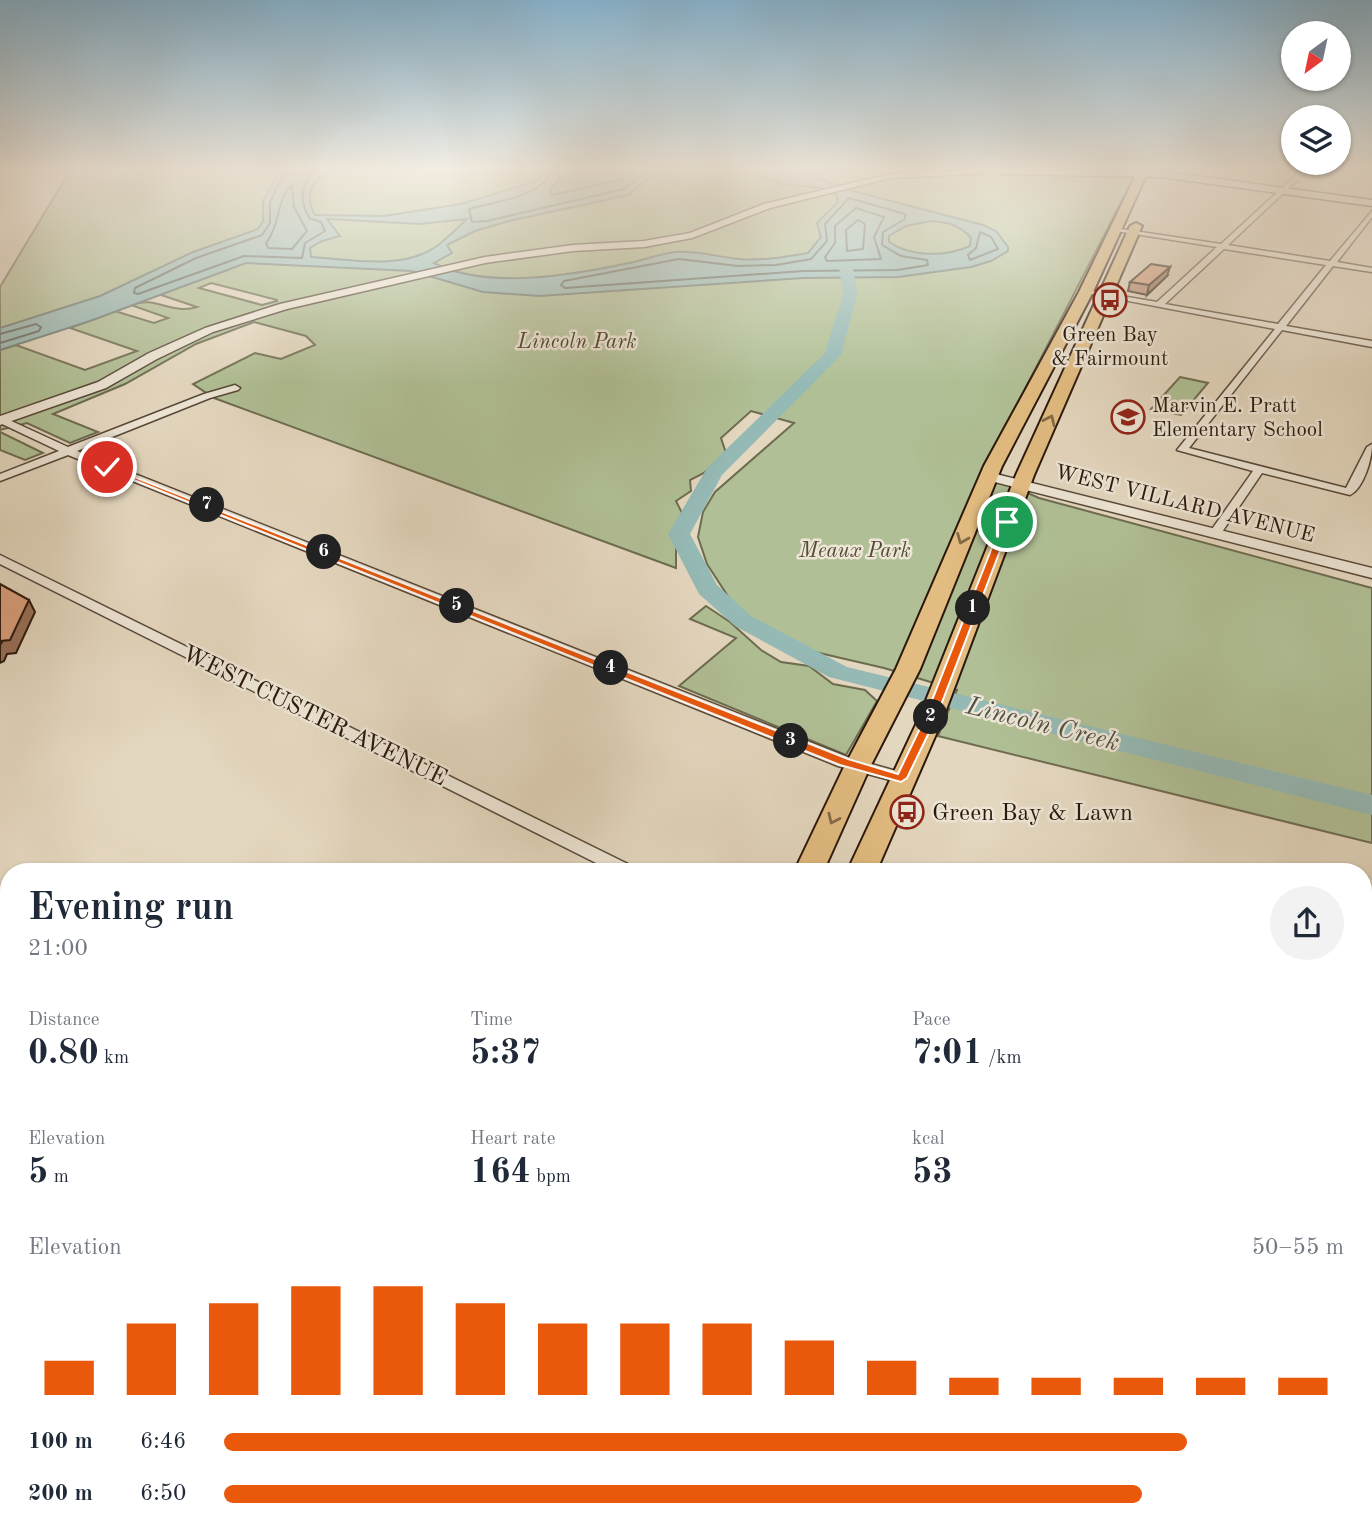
<!DOCTYPE html>
<meta charset="utf-8">
<style>
:root{--surface:#fff;--page:#f2f2f3;--text:#1f2937;--muted:#747a83;--accent:#ea580c}
body{margin:0;font-family:"Old Standard TT",serif;background:var(--page);color:var(--text);height:100vh;display:flex;flex-direction:column;font-size:26px;white-space:nowrap}
*{box-sizing:border-box;margin:0}
p{font-size:23px;color:var(--muted)}
.icon{flex:none;width:38px;height:38px;fill:none;stroke:currentColor;stroke-width:2;stroke-linecap:round;stroke-linejoin:round}
.map{position:relative;flex:1;overflow:hidden}
.side{position:absolute;left:0px;top:863px;width:1372px;height:674px;display:flex;flex-direction:column;background:var(--surface);border-radius:28px 28px 0 0;box-shadow:0 2px 5px #0004}
.side>*{flex:none}
.needle{width:46px;rotate:213deg}
.tools{position:absolute;left:1281px;top:21px;display:grid;gap:14px}
.tools a{display:grid;place-items:center;width:70px;height:70px;border-radius:50%;background:var(--surface);box-shadow:0 2px 5px #0004;font-size:35px}
.pin{position:absolute;display:grid;place-items:center;width:60px;height:60px;color:#fff;margin:-30px;border:4px solid #fff;border-radius:50%;box-shadow:0 2px 7px #0007}
.km{position:absolute;width:35px;height:35px;margin:-18px;border-radius:50%;background:#222;color:#fff;font-size:19px;line-height:35px;text-align:center}
.round{display:grid;place-items:center;flex:none;width:74px;height:74px;border-radius:37px;background:var(--page)}
.headline{display:flex;align-items:center;justify-content:space-between;height:119px;padding:0 28px}
h1{font-size:38px;font-weight:600;line-height:52px}
.metrics{display:grid;grid-template-columns:repeat(3,1fr);gap:10px;height:119px;padding:7px 28px}
.metrics div{display:grid;align-content:center}
.metrics b{font-size:35px;font-weight:600}
.metrics small{font-size:19px;font-weight:400}
.metrics p{font-size:19px}
.chart{height:196px;padding:14px 28px}
.chart p{display:flex;justify-content:space-between}
.chart svg{width:100%;height:126px;margin-top:7px;stroke:var(--accent);stroke-width:6}
ul{padding:0 28px;list-style:none;font-size:23px}
li{display:grid;grid-template-columns:112px 84px 1fr;align-items:center;height:52px}
li i{height:18px;border-radius:9px;background:var(--accent)}
.map>svg:first-child{display:block}
.green{fill:#b0bf95;stroke:#6d6c50;stroke-width:2;fill-rule:evenodd}
.water{fill:#95b9b5;stroke:#6a7971;stroke-width:2;fill-rule:evenodd}
.lines{fill:none;stroke-linecap:round;stroke-linejoin:round}
.shore{stroke:#606860;stroke-width:2}
.river{fill:#95b9b5;fill-rule:evenodd}
.minor-casing{stroke:#584839;stroke-width:3}
.tertiary-casing{stroke:#584839;stroke-width:3}
.secondary-casing{stroke:#2a180c;stroke-width:3}
.primary-casing{stroke:#2a180c;stroke-width:4}
.minor{fill:#ede5d5;fill-rule:evenodd}
.tertiary{fill:#ede5d5;fill-rule:evenodd}
.secondary{fill:#ede5d5;fill-rule:evenodd}
.primary{fill:#e2bc80;fill-rule:evenodd}
.wall{fill:#bb8a6c;stroke:#2a180c;stroke-width:2}
.shaded-wall{fill:#997058;stroke:#2a180c;stroke-width:2}
.building{fill:#daa07d;stroke:#2a180c;stroke-width:2}
.oneway{stroke:#866a46}
.route{fill:#ea580c;stroke:#fff;stroke-width:2}
.labels{text-anchor:middle;stroke-width:5;stroke-linejoin:round;paint-order:stroke}
.far-poi-label{font-size:21px;fill:#2a180c;stroke:#ede5d5}
.far-park-label{font-size:21px;font-style:italic;fill:#524a35;stroke:#ede5d5}
.far-street-label{font-size:21px;fill:#2a180c;stroke:#ede5d5}
.street-label{font-size:24px;fill:#2a180c;stroke:#ede5d5}
.poi-label{font-size:24px;fill:#2a180c;stroke:#ede5d5;text-anchor:start}
.water-label{font-size:26px;font-style:italic;fill:#4f5047;stroke:#ede5d5}
</style>
<div class="map">
<svg width="1372" height="1535" viewBox="0 0 1372 1535">
<rect width="100%" height="100%" fill="#e4d7bf"/>
<filter id="stains"><feTurbulence type="fractalNoise" baseFrequency=".00286" numOctaves="4"/><feColorMatrix values="0 0 0 0 .2 0 0 0 0 .09 0 0 0 0 .02 0 0 0 .5 -.17"/></filter>
<radialGradient id="worn" r=".72"><stop offset=".6" stop-color="#630" stop-opacity="0"/><stop offset="1" stop-color="#630" stop-opacity=".3"/></radialGradient>
<g class="green">
<path d="M71,169H1138L982,473L1039,498L1372,588V843L938,736L957,690L884,668L815,652L772,634L733,604L707,564L698,537L703,512L715,492L794,423L751,411L721,438L726,453L704,473L690,480L691,491L676,501L682,513L676,531V568L214,398L193,384L255,353L281,359L315,345L306,336L254,322L196,344L125,384L53,414L98,432L70,443L27,423L0,430V350L16,345L85,370L137,351L70,328L115,311L154,323L168,318L131,305C155,295 171,315 197,307L158,294L225,271L220,270L0,343V287ZM211,283L277,300V301L262,305L199,288Z"/>
<polygon points="1180,377 1208,383 1181,415 1151,409"/>
<polygon points="0,432 43,453 25,460 0,450"/>
<polygon points="706,606 730,622 761,650 781,662 809,666 833,684 865,690 877,701 846,755 679,686 736,638 690,619"/>
</g>
<path class="water" d="M281,169H333C312,180 303,193 315,215L384,216L461,204L537,181L547,169H677L648,179L628,195L509,221L475,231L447,245L452,253L434,263C486,290 573,275 629,263C644,260 659,254 675,252C697,250 718,257 739,259C762,261 785,257 808,253L821,237L817,223L838,202L836,194L821,188L781,184L747,169H795L849,190L983,225L996,231L1008,247V251L991,261L971,267L898,277L804,278L539,296L483,292L412,271L246,263L90,321L0,350V328L100,296L193,252L258,229L263,221V201ZM327,219L420,224L467,219C457,228 446,240 434,248C400,270 349,259 311,257L310,248L322,241L340,236ZM931,221C947,222 960,225 971,238L970,246C946,257 911,257 889,242V236L906,226Z"/>
<g class="lines">
<g class="shore">
<path d="M286,169L270,202V223L262,235L196,258L135,288L134,293L138,294L244,256L302,258L305,243L325,231L321,222L309,218C299,199 300,182 318,169"/>
<path d="M553,169C541,198 496,201 469,209L472,222L487,221L624,189L651,169"/>
<polyline points="562,169 560,179 550,190 552,195 620,180 635,169"/>
<path d="M292,185L294,207L307,231L292,249L268,248L266,243C280,226 277,196 292,185Z"/>
<polygon points="849,198 905,214 905,219 883,232 882,245 901,256 927,260 928,265 897,270 803,271 565,288 561,285 564,281 679,259 738,266 776,265 811,259 827,241 825,224"/>
<polygon points="856,208 884,217 874,237 881,259 827,261 825,257 835,243 835,226"/>
<polygon points="858,220 865,224 863,249 847,251 846,230"/>
<polygon points="980,232 991,237 998,249 970,260 968,255 976,248"/>
<polyline points="0,334 36,324 41,327 39,331 0,343"/>
</g>
<polygon class="river" points="846,262 853,266 857,295 841,355 722,475 690,534 717,585 751,616 847,667 1372,795 1372,815 829,677 735,626 699,594 668,534 707,468 825,353 843,295 839,266"/>
<defs>
<g id="minor">
<path d="M1303,169H1309L1228,245L1330,261L1372,211V217L1337,262L1372,268V272L1333,266L1286,326L1372,341V347L1282,330L1189,448L1346,488L1367,447L1372,444C1372,459 1364,488 1350,495L1262,473L1220,535L1216,536L1210,532L1253,471L1177,450L1275,329L1082,292L1086,290L1157,302L1217,247L1116,231L1114,228L1221,244ZM1224,249L1326,265L1278,324L1165,304Z"/>
<polygon points="235,385 240,388 238,390 210,398 77,451 850,758 907,774 909,778 901,783 838,766 68,455 0,481 0,474 59,451 0,423 0,419 7,419 68,447 204,394"/>
<polygon points="0,555 636,868 638,872 614,872 0,564"/>
<polygon points="1363,1220 1372,1224 1372,1247 1363,1244"/>
<rect x="520" y="1528" width="28" height="7"/>
<polygon points="1005,1528 1033,1528 1030,1535 1002,1535"/>
</g>
<g id="tertiary">
<polygon points="988,169 997,171 993,173 890,178 770,208 692,238 644,247 573,251 485,263 287,309 213,332 157,359 106,388 0,425 0,416 98,382 149,353 205,328 280,304 485,257 573,245 644,241 690,233 764,204 890,174"/>
<polygon points="988,472 1372,568 1372,578 983,479 981,476 983,473"/>
</g>
<polygon id="secondary" points="974,169 1160,171 1372,200 1372,206 1160,177 1001,174"/>
<g id="primary">
<polygon points="1139,169 1149,169 1093,292 1002,466 920,669 870,767 823,872 794,872 844,767 896,669 984,466 1079,292"/>
<polygon points="1136,223 1142,226 1034,475 943,718 876,872 847,872 919,718 1016,475 1130,226"/>
<polygon points="466,1528 514,1528 512,1535 463,1535"/>
<polygon points="556,1528 603,1528 601,1535 553,1535"/>
</g>
</defs>
<use href="#minor" class="minor-casing"/>
<use href="#tertiary" class="tertiary-casing"/>
<use href="#secondary" class="secondary-casing"/>
<use href="#primary" class="primary-casing"/>
<use href="#minor" class="minor"/>
<use href="#tertiary" class="tertiary"/>
<use href="#secondary" class="secondary"/>
<use href="#primary" class="primary"/>
</g>
<polygon class="wall" points="1167,276 1147,295 1128,291 1130,282"/>
<g class="shaded-wall">
<polygon points="1170,267 1167,276 1147,295 1149,285"/>
<polygon points="29,600 35,612 16,653 7,654 4,661 0,663 0,645"/>
</g>
<g class="building">
<polygon points="1151,264 1170,267 1149,285 1130,282"/>
<polygon points="0,584 29,600 10,640 1,641 0,645"/>
</g>
<defs><path id="oneway-chevron" d="M-2-3.5L2.5 0L-2 3.5" fill="none" stroke-width="1.6" stroke-linecap="round" stroke-linejoin="round" transform="scale(1.75)"/></defs>
<g class="oneway">
<use href="#oneway-chevron" transform="translate(1050 420) rotate(-65)"/>
<use href="#oneway-chevron" transform="translate(962 539) rotate(112)"/>
<use href="#oneway-chevron" transform="translate(833 819) rotate(115)"/>
</g>
<linearGradient id="sky" x2="0" y2="1"><stop stop-color="#87b6d4"/><stop offset="0.44" stop-color="#f3ede2"/><stop offset="1" stop-color="#f3ede2" stop-opacity="0"/></linearGradient>
<rect width="1372" height="384" fill="url(#sky)"/>
<polygon class="route" points="104,465 848,759 898,774 925,718 1002,522 1007,520 1011,522 936,718 907,778 901,782 840,765 104,468"/>
<defs>
<symbol id="bus-ring" viewBox="-11 -11 22 22"><circle r="9.5" fill="#ede5d5" stroke="#8f2418" stroke-width="1.5"/><path d="M-5-6H5V4H4V6H2V4H-2V6H-4V4H-5ZM-3.5-4V0h7V-4ZM-3.5 1.2v1.5H-2V1.2ZM2 1.2v1.5H3.5V1.2Z" fill="#8f2418"/></symbol>
<symbol id="school-ring" viewBox="-11 -11 22 22"><circle r="9.5" fill="#ede5d5" stroke="#8f2418" stroke-width="1.5"/><path d="M0-5L7-2L0 1L-7-2ZM-4 1L0 2.5L4 1V4Q0 6-4 4Z" fill="#8f2418"/></symbol>
</defs>
<g fill-rule="evenodd">
<use href="#bus-ring" x="1091" y="281" width="38" height="38"/>
<use href="#school-ring" x="1109" y="398" width="38" height="38"/>
<use href="#bus-ring" x="888" y="793" width="38" height="38"/>
</g>
<g class="labels">
<g class="far-poi-label">
<text x="1110" y="341">Green Bay<tspan x="1110" dy="24">&amp; Fairmount</tspan></text>
<text x="1152" y="412" text-anchor="start">Marvin E. Pratt<tspan x="1152" dy="24">Elementary School</tspan></text>
</g>
<g class="far-park-label">
<text x="577" y="348">Lincoln Park</text>
<text x="855" y="557">Meaux Park</text>
</g>
<g class="far-street-label">
<text transform="translate(1185 503) rotate(14)" y="7">WEST VILLARD AVENUE</text>
</g>
<g class="street-label">
<text transform="translate(315 715) rotate(26)" y="8">WEST CUSTER AVENUE</text>
</g>
<g class="poi-label">
<text x="932" y="820">Green Bay &amp; Lawn</text>
</g>
<g class="water-label">
<text transform="translate(1043 723) rotate(14)" y="9">Lincoln Creek</text>
</g>
</g>
<rect width="100%" height="100%" filter="url(#stains)"/>
<rect width="100%" height="100%" fill="url(#worn)"/>
</svg>
<div class="tools">
<a><svg class="needle" viewBox="-14 -14 28 28"><path d="M0-13l5 13h-10z" fill="#e53935"/><path d="M0 13l5-13h-10z" fill="#747a83"/></svg></a>
<a><svg class="icon" aria-label="layers" viewBox="0 0 24 24"><path d="M12 4l9 5-9 5-9-5zM3 14l9 5 9-5"/></svg></a>
</div>
<div class="pin" style="left:1007px;top:522px;background:#1e9e55"><svg class="icon" aria-label="arrive" viewBox="0 0 24 24"><path d="M6 21V4h12l-3 4 3 4H6"/></svg></div>
<div class="pin" style="left:107px;top:467px;background:#d93025"><svg class="icon" aria-label="check" viewBox="0 0 24 24"><path d="M5 12l5 5 9-10"/></svg></div>
<b class="km" style="left:973px;top:608px">1</b>
<b class="km" style="left:931px;top:717px">2</b>
<b class="km" style="left:791px;top:741px">3</b>
<b class="km" style="left:611px;top:668px">4</b>
<b class="km" style="left:457px;top:606px">5</b>
<b class="km" style="left:324px;top:552px">6</b>
<b class="km" style="left:207px;top:505px">7</b>
<section class="side">
<div class="headline"><div><h1>Evening run</h1><p>21:00</p></div><a class="round"><svg class="icon" aria-label="share" viewBox="0 0 24 24"><path d="M12 15V3M7 8l5-5 5 5M5 13v7h14v-7"/></svg></a></div>
<div class="metrics">
<div><p>Distance</p><b>0.80<small> km</small></b></div>
<div><p>Time</p><b>5:37</b></div>
<div><p>Pace</p><b>7:01<small> /km</small></b></div>
</div>
<div class="metrics">
<div><p>Elevation</p><b>5<small> m</small></b></div>
<div><p>Heart rate</p><b>164<small> bpm</small></b></div>
<div><p>kcal</p><b>53</b></div>
</div>
<div class="chart"><p><span>Elevation</span>50–55 m</p>
<svg viewBox="0 0 160 44" preserveAspectRatio="none"><path d="M5 44V32M15 44V19M25 44V12M35 44V6M45 44V6M55 44V12M65 44V19M75 44V19M85 44V19M95 44V25M105 44V32M115 44V38M125 44V38M135 44V38M145 44V38M155 44V38"/></svg>
</div>
<ul>
<li><b>100 m</b>6:46<i style="width:86%"></i></li>
<li><b>200 m</b>6:50<i style="width:82%"></i></li>
</ul>
</section>
</div>
